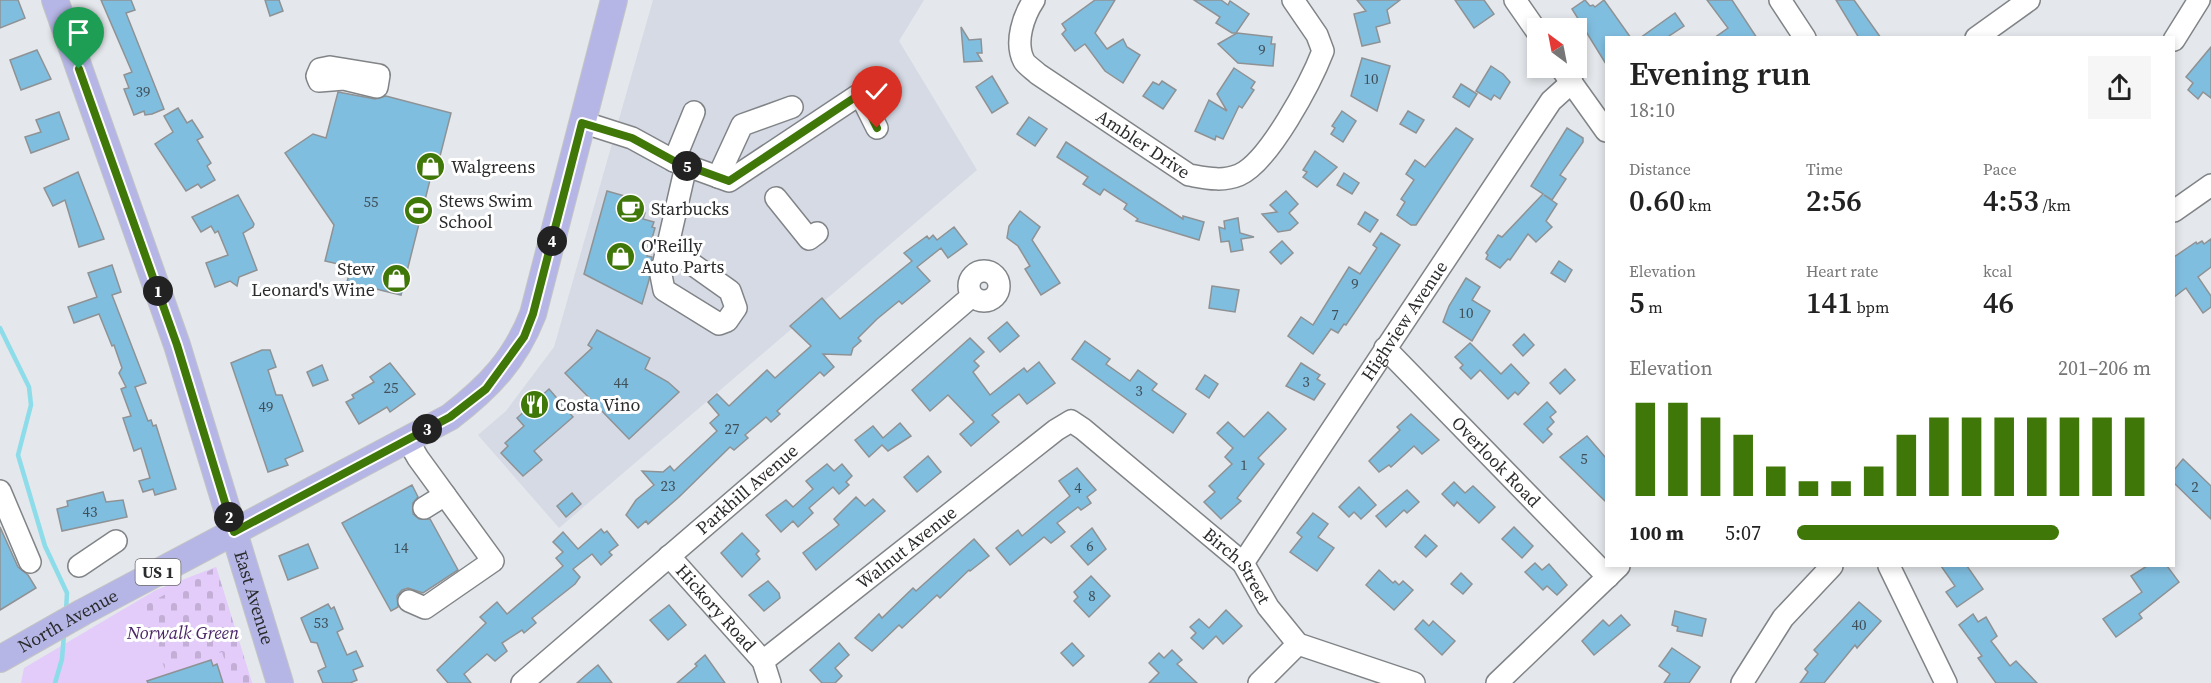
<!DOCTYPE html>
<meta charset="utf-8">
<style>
:root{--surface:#fff;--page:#f6f6f6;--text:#222;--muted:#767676;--accent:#407709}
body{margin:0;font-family:"Source Serif 4",serif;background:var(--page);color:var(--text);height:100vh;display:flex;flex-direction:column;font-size:22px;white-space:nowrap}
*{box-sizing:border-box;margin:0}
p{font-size:20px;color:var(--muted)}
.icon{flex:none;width:33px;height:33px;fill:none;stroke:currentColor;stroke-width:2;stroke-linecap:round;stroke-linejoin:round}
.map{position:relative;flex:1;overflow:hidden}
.side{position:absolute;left:1605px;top:36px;width:570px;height:531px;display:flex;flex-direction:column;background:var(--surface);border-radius:0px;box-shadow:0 3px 9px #0003}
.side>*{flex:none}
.needle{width:39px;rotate:328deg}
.buttons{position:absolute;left:1527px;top:18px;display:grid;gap:12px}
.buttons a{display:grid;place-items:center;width:60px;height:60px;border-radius:0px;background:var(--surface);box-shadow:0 3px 9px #0003;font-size:30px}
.pin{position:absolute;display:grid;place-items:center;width:51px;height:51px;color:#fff;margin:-62px -26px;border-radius:50% 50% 50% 0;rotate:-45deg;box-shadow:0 0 6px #0007}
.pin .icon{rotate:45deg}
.km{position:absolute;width:30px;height:30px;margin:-15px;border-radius:50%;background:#222;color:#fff;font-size:16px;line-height:30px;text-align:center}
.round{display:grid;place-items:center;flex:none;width:63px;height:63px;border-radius:0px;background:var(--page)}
.summary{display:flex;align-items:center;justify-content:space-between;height:102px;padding:0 24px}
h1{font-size:33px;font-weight:600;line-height:45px}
.metrics{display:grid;grid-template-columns:repeat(3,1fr);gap:9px;height:102px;padding:6px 24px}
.metrics div{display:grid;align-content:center}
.metrics b{font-size:30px;font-weight:600}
.metrics small{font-size:16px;font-weight:400}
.metrics p{font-size:16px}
.chart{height:168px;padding:12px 24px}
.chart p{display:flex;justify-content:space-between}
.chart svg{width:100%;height:108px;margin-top:6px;stroke:var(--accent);stroke-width:6}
ul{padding:0 24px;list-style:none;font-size:20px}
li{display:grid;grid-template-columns:96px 72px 1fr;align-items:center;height:45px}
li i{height:15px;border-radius:8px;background:var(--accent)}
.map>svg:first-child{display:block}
.built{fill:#d5dae5}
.green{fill:#e3cbfa}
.cemetery{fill:url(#cemetery-stones)}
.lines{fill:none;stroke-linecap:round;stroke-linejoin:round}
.stream{stroke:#8cdce9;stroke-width:4.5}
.building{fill:#80bee0;stroke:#8e9294;stroke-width:1.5}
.minor-casing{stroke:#818487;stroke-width:24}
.major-casing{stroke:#c3c4c4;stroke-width:28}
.minor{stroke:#fff;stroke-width:21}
.major{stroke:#b6b6e6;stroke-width:26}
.route-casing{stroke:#fff;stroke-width:12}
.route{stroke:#407709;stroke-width:8}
.labels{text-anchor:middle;stroke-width:6;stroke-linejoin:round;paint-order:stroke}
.number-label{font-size:15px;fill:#405059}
.shield{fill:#fff;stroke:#6a6b6b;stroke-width:1.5}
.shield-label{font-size:16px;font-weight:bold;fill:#2a2b2c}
.street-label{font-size:18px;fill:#2a2b2c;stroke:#fff}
.poi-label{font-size:18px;fill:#2a2b2c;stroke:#fff;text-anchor:start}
.park-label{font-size:18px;font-style:italic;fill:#4c2767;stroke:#fff}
</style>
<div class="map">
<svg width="2211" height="683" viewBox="0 0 2211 683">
<defs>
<pattern id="cemetery-stones" width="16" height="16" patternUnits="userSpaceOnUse" patternTransform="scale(1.5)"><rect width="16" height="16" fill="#e3cbfa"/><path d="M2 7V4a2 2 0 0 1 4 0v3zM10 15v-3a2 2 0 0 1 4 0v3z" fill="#c3aed6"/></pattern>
</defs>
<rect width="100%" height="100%" fill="#e4e7eb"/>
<polygon class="built" points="653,0 924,0 899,41 977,170 559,528 478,435 506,411 554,347"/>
<polygon class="green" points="216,567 252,683 21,683 24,668 156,590"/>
<polygon class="cemetery" points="216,567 252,683 232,683 222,652 165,669 140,608"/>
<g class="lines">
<g class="stream">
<polyline points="0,328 29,387 31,405 18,455 45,546 67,593 66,611"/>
<polyline points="55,683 62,659 64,634"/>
</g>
</g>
<g class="building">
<polygon points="0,0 18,0 25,18 0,28"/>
<polygon points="101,0 131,0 135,10 126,13 164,109 152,114 145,115 144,111 134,115 124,89 129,88 124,75 132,72"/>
<polygon points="265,0 279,0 283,11 270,16"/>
<polygon points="1095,0 1115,0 1095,33 1107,49 1123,39 1127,47 1140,55 1123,83 1105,71 1085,44 1075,51 1062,34 1066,30 1062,24"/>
<polygon points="1194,0 1221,0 1228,5 1230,1 1249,14 1236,33 1232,33 1216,23 1220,17"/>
<polygon points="1357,0 1400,0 1387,10 1390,23 1376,27 1380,42 1362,46 1354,14 1366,11"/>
<polygon points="1455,0 1484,0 1494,14 1474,28"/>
<polygon points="1585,0 1590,6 1593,5 1595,7 1604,0 1631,38 1606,38 1606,64 1572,9"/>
<polygon points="1707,0 1732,0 1757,38 1714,38 1728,28"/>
<polygon points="1836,0 1854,0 1881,38 1859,38"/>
<polygon points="1675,13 1684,26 1666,38 1640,38"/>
<polygon points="961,27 969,40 981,39 982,53 977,53 982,61 964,62"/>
<polygon points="1237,33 1272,37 1271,44 1275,44 1273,66 1238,63 1218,44"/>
<polygon points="2211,47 2211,98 2203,92 2198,99 2188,90 2193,83 2186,77"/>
<polygon points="37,50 51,79 21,90 10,60"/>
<polygon points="1362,58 1390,66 1377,111 1351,96"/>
<polygon points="1491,66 1503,74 1510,82 1500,99 1494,95 1491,100 1476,91"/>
<polygon points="1234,68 1255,82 1251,88 1254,90 1242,108 1239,106 1223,139 1216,136 1215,140 1195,131 1209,100 1227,111 1217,94"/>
<polygon points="992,76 1008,103 992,113 976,87"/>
<polygon points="1162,81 1176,90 1163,109 1143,96 1153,82 1159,85"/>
<polygon points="1461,84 1477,94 1469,107 1453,97"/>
<polygon points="338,92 375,99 386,96 451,113 439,160 441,163 438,177 430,180 401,295 347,282 351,267 325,261 334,225 285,153 313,134 326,138"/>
<polygon points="178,108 187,123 192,120 203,137 197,140 211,163 207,166 215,180 201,188 198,184 186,191 155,144 173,132 164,116"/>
<polygon points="1342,111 1356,121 1343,142 1331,134 1335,128 1332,126"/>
<polygon points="1408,111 1424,120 1416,133 1400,124"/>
<polygon points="59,112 69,139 31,153 25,137 41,132 36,120"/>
<polygon points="1029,117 1047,129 1035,146 1017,134"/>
<polygon points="1456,128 1473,139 1416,225 1411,225 1397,215 1405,202 1401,199 1414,180 1406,174 1415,160 1425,167"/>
<polygon points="1567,128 1583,138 1583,142 1560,175 1566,179 1552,200 1544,195 1557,204 1546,221 1552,227 1536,242 1528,234 1510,260 1508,259 1500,268 1486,259 1488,255 1486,253 1498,235 1502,237 1543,194 1531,186"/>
<polygon points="1066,142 1183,219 1183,216 1204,222 1199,240 1136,221 1138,219 1124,209 1127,204 1104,189 1100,195 1083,184 1088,177 1057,157"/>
<polygon points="1315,151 1337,167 1317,187 1303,177 1307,172 1303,170"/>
<polygon points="78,172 104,239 79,247 65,200 53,206 44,188"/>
<polygon points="1344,173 1359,183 1352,194 1337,185"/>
<polygon points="607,191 628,197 626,202 636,205 635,210 645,213 643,219 654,222 652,227 655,228 647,256 652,257 649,280 642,304 584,274"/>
<polygon points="1286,191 1298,204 1289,213 1298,223 1290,230 1278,232 1262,214 1277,212 1270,205"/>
<polygon points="238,195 254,224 253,227 243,233 257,270 239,277 237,286 230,281 215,287 206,263 228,255 218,231 215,233 211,226 201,232 192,217"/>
<polygon points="1020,211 1040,227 1032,240 1060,283 1041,295 1025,269 1030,266 1018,246 1007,238 1009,226"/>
<polygon points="1365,212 1378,220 1370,232 1358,224"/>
<polygon points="1238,218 1240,233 1254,237 1241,239 1243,250 1231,252 1229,241 1221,242 1219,227 1225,229 1224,221"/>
<polygon points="954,227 967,244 948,258 941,248 917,267 930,281 902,304 899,301 877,319 858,338 861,341 853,348 851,355 823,354 834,367 824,376 820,372 777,411 780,414 771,422 766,417 745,435 748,438 734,450 730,447 679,497 648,524 646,521 638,528 626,515 636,500 654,485 642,471 663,472 670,466 674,471 717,431 710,423 719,415 708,402 717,394 729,406 767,370 775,378 811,346 790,326 822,298 840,319 912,261 904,253 927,236 929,239 933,235 937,240"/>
<polygon points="1381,233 1400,245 1346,325 1344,324 1338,333 1331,329 1313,354 1288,336 1301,317 1313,325 1349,267 1360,274 1377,248 1373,245"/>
<polygon points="2211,239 2211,267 2198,277 2211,296 2211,307 2203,313 2186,288 2174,297 2174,257 2196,242 2197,244 2202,241 2204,244"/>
<polygon points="1282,241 1293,253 1281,264 1270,252"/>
<polygon points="1559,261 1572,270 1565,282 1551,273"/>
<polygon points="112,265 121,292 112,295 146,383 135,387 148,421 151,420 153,426 156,425 176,489 155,495 153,489 143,492 139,481 150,478 141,448 134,451 123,418 131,416 121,389 126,387 119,373 122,368 114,345 112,346 99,314 74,323 68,307 97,297 88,273"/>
<polygon points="1466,278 1480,287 1472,300 1490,311 1472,341 1443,322 1449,306"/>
<polygon points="1212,286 1239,290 1235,312 1209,308"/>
<polygon points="1007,322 1019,336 1000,352 988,338"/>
<polygon points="597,330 650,358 645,369 668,382 679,392 629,439 565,373 592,348 588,345"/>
<polygon points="1524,334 1534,345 1523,356 1513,345"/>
<polygon points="970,338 984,352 974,361 979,366 973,372 990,395 1024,368 1027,372 1039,362 1055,383 1027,404 1019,394 992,415 999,422 971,446 960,434 974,422 948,395 930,411 912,390"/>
<polygon points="1085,341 1110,359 1106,364 1130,381 1138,370 1157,384 1152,390 1186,414 1173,433 1072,359"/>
<polygon points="1470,343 1501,374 1511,364 1529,383 1518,395 1515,392 1508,399 1480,370 1471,379 1460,368 1463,365 1455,357"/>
<polygon points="262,350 270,350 276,367 268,370 276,395 282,395 303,451 285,459 288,465 268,472 231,363"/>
<polygon points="390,363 415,394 390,412 387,407 359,424 346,402 354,398 352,395 374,382 370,377"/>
<polygon points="1301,363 1320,375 1317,379 1325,384 1314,400 1286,386"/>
<polygon points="322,365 328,380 313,386 307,372"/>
<polygon points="1565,369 1575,380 1560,394 1550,383"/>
<polygon points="1205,375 1218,384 1209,398 1196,389"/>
<polygon points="549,389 573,417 534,451 542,460 523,476 501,453 508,446 505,443 524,426 517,418"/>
<polygon points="1547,402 1556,412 1550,417 1554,422 1547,429 1552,434 1543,443 1524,424"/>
<polygon points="1268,412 1286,429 1258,458 1264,464 1237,498 1241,501 1221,519 1204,502 1215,492 1209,486 1232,464 1225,457 1233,448 1217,433 1228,422 1244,437"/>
<polygon points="1411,414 1439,440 1422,454 1414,446 1391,467 1389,465 1379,472 1369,461 1400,430 1397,427"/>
<polygon points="900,423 911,436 888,451 882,445 869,457 855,440 873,426 883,438"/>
<polygon points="1587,436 1606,458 1606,502 1560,457"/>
<polygon points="928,456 941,472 917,492 904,477"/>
<polygon points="2183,459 2211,486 2211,519 2174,483 2174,470"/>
<polygon points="827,464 834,471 842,464 852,476 846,482 849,485 839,494 833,487 809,508 813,513 798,527 793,521 781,532 766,515 786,500 793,507 813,489 806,481"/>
<polygon points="1077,468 1096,490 1087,497 1091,503 1081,510 1078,507 1057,523 1065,532 1051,543 1044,537 1010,565 996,548 1018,530 1022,536 1070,496 1059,481"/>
<polygon points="1454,482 1465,493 1473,486 1495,507 1479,523 1457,502 1454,506 1442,494"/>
<polygon points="412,485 418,497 413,503 413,514 419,519 430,519 458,570 423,593 408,588 402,590 397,596 398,607 391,611 342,523"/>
<polygon points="1359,487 1376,505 1361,519 1354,512 1349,517 1339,507"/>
<polygon points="1407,490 1419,502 1407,513 1404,510 1386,527 1376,516"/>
<polygon points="103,492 106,502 123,500 127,517 62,531 57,509 68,506 67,501"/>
<polygon points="572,493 581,504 566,517 557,506"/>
<polygon points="856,497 865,506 873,499 885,511 816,570 803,553 839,525 834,519"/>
<polygon points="1313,513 1328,524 1318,537 1334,548 1317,571 1290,552 1302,537 1297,533"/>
<polygon points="0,527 18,567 28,575 36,588 0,610"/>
<polygon points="1514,527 1533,546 1522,558 1502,539"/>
<polygon points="1092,528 1106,549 1088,565 1071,546"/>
<polygon points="601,529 604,533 607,531 618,545 609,552 612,555 601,565 592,554 573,569 580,577 575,584 532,618 536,623 524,633 522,630 502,643 507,651 495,661 487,654 464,674 471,683 448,683 437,670 486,623 480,617 497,602 507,614 563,566 556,558 563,552 553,542 563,532 578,549"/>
<polygon points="742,533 759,551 756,554 760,559 742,577 721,553"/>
<polygon points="1425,535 1437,546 1426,557 1415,547"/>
<polygon points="974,539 989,556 970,571 969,570 940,598 937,595 902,628 899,625 872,651 855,638 879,614 882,618 913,588 916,591"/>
<polygon points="308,544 318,568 288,580 279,556"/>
<polygon points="1535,563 1542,570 1549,564 1567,585 1557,595 1547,586 1543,590 1525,572"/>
<polygon points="1941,566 1967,566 1983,589 1957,607 1946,592 1955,586"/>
<polygon points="2147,566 2167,566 2179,582 2139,614 2142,618 2116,637 2103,619 2142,592 2131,576"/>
<polygon points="1379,570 1393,583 1395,581 1399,585 1403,581 1413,590 1394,610 1366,585"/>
<polygon points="1461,573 1472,584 1463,594 1451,584"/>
<polygon points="1091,576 1110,596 1089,617 1074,601 1078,597 1074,592"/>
<polygon points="768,581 779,593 780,598 764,611 749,595"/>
<polygon points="1859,602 1881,621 1857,648 1855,645 1824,683 1800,683 1808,672 1805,669 1818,654 1814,650"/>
<polygon points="328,604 331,609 334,607 343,629 337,632 347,655 356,651 363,666 353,670 357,680 350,683 323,683 318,671 326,667 317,643 311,642 301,618"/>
<polygon points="669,605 686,625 668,640 650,620"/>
<polygon points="1226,610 1242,626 1223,644 1216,636 1203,649 1191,638 1196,633 1190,627 1199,619 1209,628"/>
<polygon points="1675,611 1706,619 1702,636 1677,631 1678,627 1672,625"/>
<polygon points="1973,614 1978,622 1986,617 1997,636 1991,641 2010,666 2016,661 2037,683 1996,683 1978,658 1982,656 1959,625"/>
<polygon points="1621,615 1630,625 1594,655 1582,641 1603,620 1609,626"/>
<polygon points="1423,620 1429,626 1433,621 1455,641 1442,655 1415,629"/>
<polygon points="839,643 849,655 835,668 842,676 835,683 822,683 810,670"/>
<polygon points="1072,643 1084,656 1073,666 1061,653"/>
<polygon points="1672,648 1700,667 1689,683 1664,683 1670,674 1659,666"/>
<polygon points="1172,650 1182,660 1177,664 1197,683 1149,683 1159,673 1149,663 1159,653 1164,658"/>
<polygon points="705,655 725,683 677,683 697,666 695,664"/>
<polygon points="211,660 213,666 217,664 223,683 148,683 147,681"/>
<polygon points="598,665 612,683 577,683 586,675"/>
</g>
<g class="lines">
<defs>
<g id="minor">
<path id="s1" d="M1034,0C1024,15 1014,42 1024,61C1026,65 1034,70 1038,74L1189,175C1206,178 1222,182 1239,175C1269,162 1311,82 1323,51L1317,35L1293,0"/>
<polyline points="1515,0 1538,33"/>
<polyline points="1780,0 1805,38"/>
<polyline points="1976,38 2029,0"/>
<polyline points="2174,40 2199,0"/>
<polygon points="330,67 379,75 377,87 344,79 319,81 317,76 320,69"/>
<polyline points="1561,68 1606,131"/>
<polyline points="582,122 632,138 674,161 729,181 860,94 877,128"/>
<polyline points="674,161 694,112"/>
<polyline points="718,177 742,125 792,107"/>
<polyline points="776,198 809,239 817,233"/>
<polyline points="2174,211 2211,185"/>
<polyline points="668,247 730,291 736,308 727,321 719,324 664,290 661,275 686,166"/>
<circle cx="984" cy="286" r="15"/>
<path id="s2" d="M1385,348L1608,577"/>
<polyline points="407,439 418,458 493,561 425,608 409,601"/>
<polyline points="0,491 30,562"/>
<polyline points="424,508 445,495"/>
<path id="s3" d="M669,556L763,661L770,683"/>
<path id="s4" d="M1243,563L1551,101L1572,82"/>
<polyline points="79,566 116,541"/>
<polyline points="1889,566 1946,683"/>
<path id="s5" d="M763,661L1056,430L1071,421L1083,429L1243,563L1268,607L1298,644L1414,683"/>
<path id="s6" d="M522,683L972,296"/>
<polyline points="1259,683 1298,644"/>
<polyline points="1497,683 1619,566"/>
<polyline points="1742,683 1783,618 1832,566"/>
</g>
<g id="major">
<path id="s7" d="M55,0L177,345L280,683"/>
<path id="s8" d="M0,659L83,612L450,417C489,387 515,360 533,314L614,0"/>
</g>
</defs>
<use href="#minor" class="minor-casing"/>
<use href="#major" class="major-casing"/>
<use href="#minor" class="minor"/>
<use href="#major" class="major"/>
</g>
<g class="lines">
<defs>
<polyline id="route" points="79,69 177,345 234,532 450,417 486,389 524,337 533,314 582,123 632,138 674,161 729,181 860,94 877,128"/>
</defs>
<use href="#route" class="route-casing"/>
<use href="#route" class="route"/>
</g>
<defs>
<symbol id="shop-disc" viewBox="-11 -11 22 22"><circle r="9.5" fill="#407709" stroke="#fff"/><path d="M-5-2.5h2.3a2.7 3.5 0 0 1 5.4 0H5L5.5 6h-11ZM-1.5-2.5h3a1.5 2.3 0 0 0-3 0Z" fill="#fff"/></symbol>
<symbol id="cafe-disc" viewBox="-11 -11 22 22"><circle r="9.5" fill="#407709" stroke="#fff"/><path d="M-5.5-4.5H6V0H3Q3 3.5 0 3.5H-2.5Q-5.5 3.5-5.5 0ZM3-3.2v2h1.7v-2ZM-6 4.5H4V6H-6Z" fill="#fff"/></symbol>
<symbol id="stadium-disc" viewBox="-11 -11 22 22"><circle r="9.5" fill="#407709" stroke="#fff"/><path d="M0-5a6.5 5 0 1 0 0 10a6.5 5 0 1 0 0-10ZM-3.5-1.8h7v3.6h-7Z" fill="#fff"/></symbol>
<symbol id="restaurant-disc" viewBox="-11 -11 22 22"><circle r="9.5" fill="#407709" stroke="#fff"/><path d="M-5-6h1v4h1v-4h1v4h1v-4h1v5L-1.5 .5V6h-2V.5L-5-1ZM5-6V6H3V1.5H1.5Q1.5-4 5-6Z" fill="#fff"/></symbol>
</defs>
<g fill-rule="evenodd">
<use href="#shop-disc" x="414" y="150" width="33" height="33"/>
<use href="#cafe-disc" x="614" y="192" width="33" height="33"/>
<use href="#stadium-disc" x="402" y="194" width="33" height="33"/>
<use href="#shop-disc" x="604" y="240" width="33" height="33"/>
<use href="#shop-disc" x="380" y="262" width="33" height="33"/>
<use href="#restaurant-disc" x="518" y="388" width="33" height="33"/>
</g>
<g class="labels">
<g class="number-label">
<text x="1262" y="55">9</text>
<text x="1371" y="84">10</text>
<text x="143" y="97">39</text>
<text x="371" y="207">55</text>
<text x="1355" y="289">9</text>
<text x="1466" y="318">10</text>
<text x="1335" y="320">7</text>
<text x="1306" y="387">3</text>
<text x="621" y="388">44</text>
<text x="391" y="393">25</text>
<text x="1139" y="396">3</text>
<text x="266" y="412">49</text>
<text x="732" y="434">27</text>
<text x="1584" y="464">5</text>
<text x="1244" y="470">1</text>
<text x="668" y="491">23</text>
<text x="2195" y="492">2</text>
<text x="1078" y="493">4</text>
<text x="90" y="517">43</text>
<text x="1090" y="551">6</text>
<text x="401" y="553">14</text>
<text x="1092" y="601">8</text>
<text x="321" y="628">53</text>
<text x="1859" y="630">40</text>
</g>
<rect class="shield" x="135.5" y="559" width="45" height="26" rx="4.5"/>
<g class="shield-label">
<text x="158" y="578">US 1</text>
</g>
<g class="street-label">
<text dy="6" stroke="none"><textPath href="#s1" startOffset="210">Ambler Drive</textPath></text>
<text dy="6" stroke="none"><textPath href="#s4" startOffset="291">Highview Avenue</textPath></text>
<text dy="6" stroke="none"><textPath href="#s2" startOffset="159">Overlook Road</textPath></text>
<text dy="6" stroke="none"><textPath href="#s6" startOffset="297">Parkhill Avenue</textPath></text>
<text dy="6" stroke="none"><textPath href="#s5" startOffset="183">Walnut Avenue</textPath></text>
<text dy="6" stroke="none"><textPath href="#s5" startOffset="612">Birch Street</textPath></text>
<text dy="6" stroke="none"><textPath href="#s7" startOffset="630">East Avenue</textPath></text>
<text dy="6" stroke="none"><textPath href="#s3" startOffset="70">Hickory Road</textPath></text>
<text dy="6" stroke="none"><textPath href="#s8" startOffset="78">North Avenue</textPath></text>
</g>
<g class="poi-label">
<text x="451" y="173">Walgreens</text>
<text x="439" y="207">Stews Swim<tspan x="439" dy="21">School</tspan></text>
<text x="651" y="215">Starbucks</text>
<text x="641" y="252">O'Reilly<tspan x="641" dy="21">Auto Parts</tspan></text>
<text x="375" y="275" text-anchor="end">Stew<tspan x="375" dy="21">Leonard's Wine</tspan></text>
<text x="555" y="411">Costa Vino</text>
</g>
<g class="park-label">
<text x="183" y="639">Norwalk Green</text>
</g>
</g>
</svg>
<div class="buttons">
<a><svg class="needle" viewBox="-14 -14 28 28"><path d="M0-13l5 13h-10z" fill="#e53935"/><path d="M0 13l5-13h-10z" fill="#767676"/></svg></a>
</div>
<div class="pin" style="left:79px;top:69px;background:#1e9e55"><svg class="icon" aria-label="arrive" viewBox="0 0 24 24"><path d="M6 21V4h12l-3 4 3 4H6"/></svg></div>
<div class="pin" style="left:877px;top:128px;background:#d93025"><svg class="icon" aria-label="check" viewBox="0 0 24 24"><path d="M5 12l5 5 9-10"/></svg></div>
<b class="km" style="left:158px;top:291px">1</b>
<b class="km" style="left:229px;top:517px">2</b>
<b class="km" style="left:427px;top:429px">3</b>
<b class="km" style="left:552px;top:241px">4</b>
<b class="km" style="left:687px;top:166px">5</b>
<section class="side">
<div class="summary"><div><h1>Evening run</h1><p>18:10</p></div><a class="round"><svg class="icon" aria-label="share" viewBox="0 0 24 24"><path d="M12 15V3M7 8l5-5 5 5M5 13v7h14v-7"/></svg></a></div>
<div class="metrics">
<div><p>Distance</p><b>0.60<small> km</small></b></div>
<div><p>Time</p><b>2:56</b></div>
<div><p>Pace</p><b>4:53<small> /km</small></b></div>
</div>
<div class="metrics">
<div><p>Elevation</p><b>5<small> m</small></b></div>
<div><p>Heart rate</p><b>141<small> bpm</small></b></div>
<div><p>kcal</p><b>46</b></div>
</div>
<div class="chart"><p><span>Elevation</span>201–206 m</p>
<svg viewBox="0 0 160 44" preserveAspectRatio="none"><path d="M5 44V6M15 44V6M25 44V12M35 44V19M45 44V32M55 44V38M65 44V38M75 44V32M85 44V19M95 44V12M105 44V12M115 44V12M125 44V12M135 44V12M145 44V12M155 44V12"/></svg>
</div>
<ul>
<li><b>100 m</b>5:07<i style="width:74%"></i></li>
</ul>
</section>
</div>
